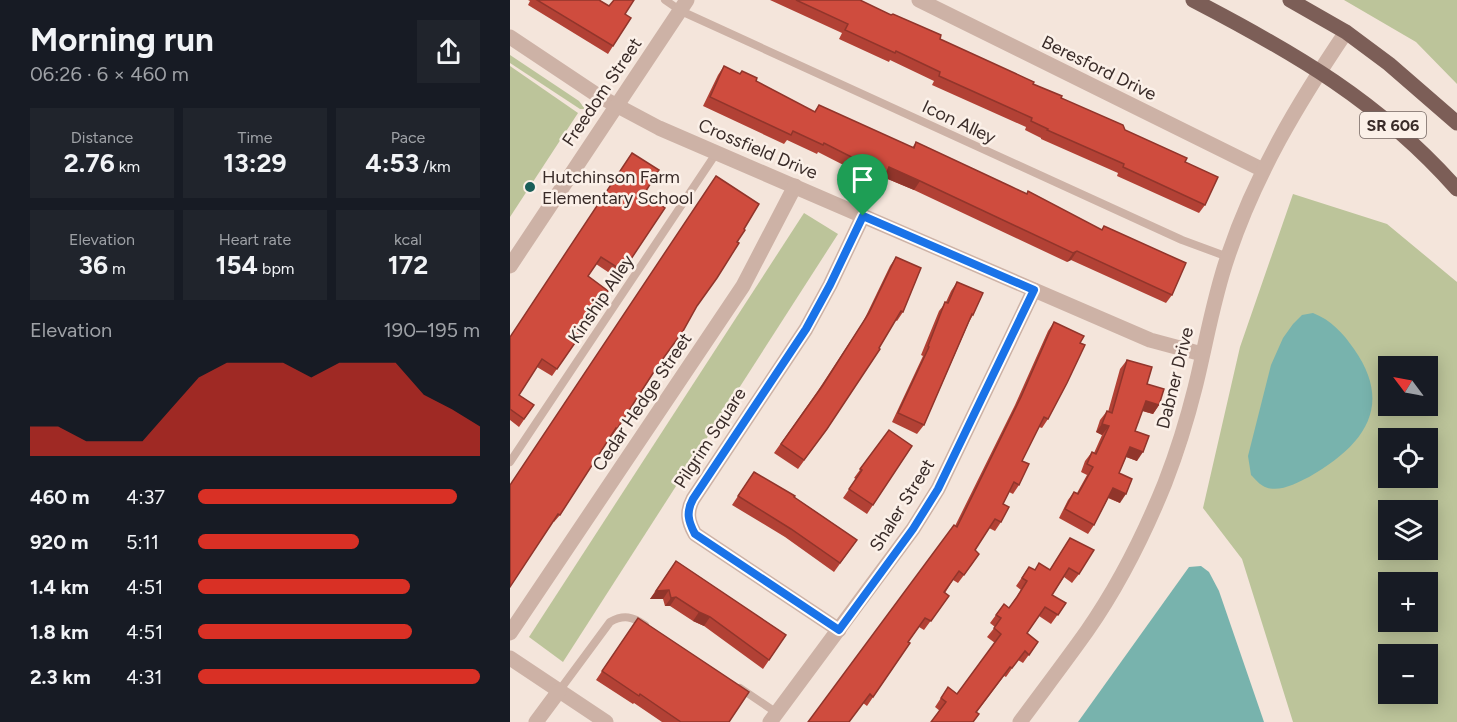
<!DOCTYPE html>
<meta charset="utf-8">
<style>
:root{--surface:#171b24;--page:#20242c;--text:#f1f3f6;--muted:#9ea1a6;--accent:#d93025}
body{margin:0;font-family:Figtree,sans-serif;background:var(--page);color:var(--text);height:100vh;display:flex;flex-direction:column;font-size:22px;white-space:nowrap}
*{box-sizing:border-box;margin:0}
p{font-size:20px;color:var(--muted)}
.icon{flex:none;width:33px;height:33px;fill:none;stroke:currentColor;stroke-width:2;stroke-linecap:round;stroke-linejoin:round}
.map{position:relative;flex:1;overflow:hidden}
.sheet{display:flex;flex-direction:column;background:var(--surface);width:510px}
.sheet>*{flex:none}
.needle{width:39px;rotate:302deg}
.controls{position:absolute;left:868px;top:356px;display:grid;gap:12px}
.controls a{display:grid;place-items:center;width:60px;height:60px;border-radius:0px;background:var(--surface);box-shadow:0 3px 15px #0003;font-size:30px}
.pin{position:absolute;display:grid;place-items:center;width:51px;height:51px;color:#fff;margin:-62px -26px;border-radius:50% 50% 50% 0;rotate:-45deg;box-shadow:0 0 6px #0007}
.pin .icon{rotate:45deg}
.round{display:grid;place-items:center;flex:none;width:63px;height:63px;border-radius:0px;background:var(--page)}
.overview{display:flex;align-items:center;justify-content:space-between;height:102px;padding:0 30px}
h1{font-size:33px;font-weight:700;line-height:45px}
.metrics{display:grid;grid-template-columns:repeat(3,1fr);gap:9px;height:102px;padding:6px 30px}
.metrics div{display:grid;align-content:center;border-radius:0px;background:var(--page);text-align:center}
.metrics b{font-size:26px;font-weight:700}
.metrics small{font-size:16px;font-weight:400}
.metrics p{font-size:16px}
.chart{height:168px;padding:12px 30px}
.chart p{display:flex;justify-content:space-between}
.chart svg{width:100%;height:108px;margin-top:6px;fill:var(--accent);opacity:.7}
ul{padding:0 30px;list-style:none;font-size:20px}
li{display:grid;grid-template-columns:96px 72px 1fr;align-items:center;height:45px}
li i{height:15px;border-radius:8px;background:var(--accent)}
main{display:flex;flex:1;min-height:0}
.map>svg:first-child{display:block}
.green{fill:#bcc49a;fill-rule:evenodd}
.water{fill:#78b3ad}
.lines{fill:none;stroke-linecap:round;stroke-linejoin:round}
.service{stroke:#cdb2a6;stroke-width:8}
.minor{stroke:#cdb2a6;stroke-width:15}
.primary{stroke:#7c5e57;stroke-width:15}
.wall{fill:#b24135}
.shaded-wall{fill:#91352b}
.building{fill:#cf4c3e;stroke:#91352b;stroke-width:1.5}
.route-casing{stroke:#fff;stroke-width:12}
.route{stroke:#1a73e8;stroke-width:8}
.poi-dot{fill:#1a5e58;stroke:#fbf0e8;stroke-width:2}
.labels{text-anchor:middle;stroke-width:5;stroke-linejoin:round;paint-order:stroke}
.shield{fill:#fbf0e8;stroke:#736662;stroke-width:1.5}
.shield-label{font-size:16px;font-weight:bold;fill:#392b28}
.street-label{font-size:18px;fill:#392b28;stroke:#fbf0e8}
.poi-label{font-size:18px;fill:#392b28;stroke:#fbf0e8;text-anchor:start}
</style>
<main>
<section class="sheet">
<div class="overview"><div><h1>Morning run</h1><p>06:26 · 6 × 460 m</p></div><a class="round"><svg class="icon" aria-label="share" viewBox="0 0 24 24"><path d="M12 15V3M7 8l5-5 5 5M5 13v7h14v-7"/></svg></a></div>
<div class="metrics">
<div><p>Distance</p><b>2.76<small> km</small></b></div>
<div><p>Time</p><b>13:29</b></div>
<div><p>Pace</p><b>4:53<small> /km</small></b></div>
</div>
<div class="metrics">
<div><p>Elevation</p><b>36<small> m</small></b></div>
<div><p>Heart rate</p><b>154<small> bpm</small></b></div>
<div><p>kcal</p><b>172</b></div>
</div>
<div class="chart"><p><span>Elevation</span>190–195 m</p>
<svg viewBox="0 0 160 44" preserveAspectRatio="none"><path d="M0 44V32L10 32L20 38L30 38L40 38L50 25L60 12L70 6L80 6L90 6L100 12L110 6L120 6L130 6L140 19L150 25L160 32V44z"/></svg>
</div>
<ul>
<li><b>460 m</b>4:37<i style="width:92%"></i></li>
<li><b>920 m</b>5:11<i style="width:57%"></i></li>
<li><b>1.4 km</b>4:51<i style="width:75%"></i></li>
<li><b>1.8 km</b>4:51<i style="width:76%"></i></li>
<li><b>2.3 km</b>4:31<i style="width:100%"></i></li>
</ul>
</section>
<div class="map">
<svg width="947" height="722" viewBox="0 0 947 722">
<rect width="100%" height="100%" fill="#f4e5db"/>
<g class="green">
<polygon points="834,0 947,0 947,84 906,42"/>
<polygon points="0,55 69,101 75,109 70,109 0,63"/>
<polygon points="0,66 68,113 0,217"/>
<path d="M783,194L877,224L947,282V722H783L732,559L693,508L730,347ZM879,366H918V405H879ZM879,438H918V477H879ZM879,510H918V549H879ZM879,582H918V621H879ZM879,654H918V693H879Z"/>
<polygon points="294,213 328,234 53,662 19,637"/>
</g>
<g class="water">
<path d="M803,313C821,320 833,333 844,349C885,407 852,447 799,477C787,483 769,493 755,487C750,485 745,479 741,475L738,456L761,365L773,338L783,324L792,315Z"/>
<polygon points="691,566 699,572 709,591 754,722 568,722 679,567"/>
</g>
<g class="lines">
<g class="service">
<polyline points="155,0 171,11 672,240 718,257"/>
<polyline points="0,462 207,152"/>
<polyline points="230,688 267,713"/>
<path d="M49,691L100,622C114,614 123,617 135,625"/>
</g>
<g class="minor">
<polyline points="409,0 753,170"/>
<polyline points="0,37 87,95 149,128 640,340 692,354"/>
<polyline points="0,266 177,0"/>
<path d="M329,630L185,534C178,522 176,512 183,499L296,329L320,285L353,216"/>
<polyline points="0,633 233,286 285,186"/>
<polyline points="0,658 96,722"/>
<polyline points="26,722 49,691"/>
<polyline points="260,722 403,529 428,489 524,290"/>
<path d="M510,722C532,692 555,662 577,631C609,585 634,535 655,483C667,452 677,420 685,388C696,344 703,299 718,256C745,175 788,103 836,32"/>
</g>
<g class="primary">
<path d="M683,0C785,53 870,102 947,189"/>
<polyline points="780,0 836,32 879,64 947,123"/>
</g>
</g>
<g class="wall">
<polygon points="18,0 89,0 99,6 115,14 103,46 98,54 18,5 20,1"/>
<polygon points="260,0 350,0 523,84 615,130 675,162 695,205 689,213 607,176 608,173 531,139 531,138 515,130 516,127 422,85 424,81 380,60 379,62 329,39 332,33"/>
<polygon points="214,66 230,74 232,71 246,81 304,112 309,105 402,148 406,142 592,230 594,226 662,295 656,303 561,260 557,262 404,190 373,177 371,180 357,174 355,176 308,152 307,154 277,140 274,144 193,106 208,75"/>
<polygon points="134,194 155,208 107,278 86,264 78,276 78,324 42,376 27,367 9,395 24,405 9,427 0,420 0,337"/>
<polygon points="386,257 393,312 387,321 385,320 317,429 288,469 264,453 307,392 353,322 380,266"/>
<polygon points="447,282 463,315 459,322 414,425 407,434 382,422 413,356 411,355 429,311 436,302 441,291"/>
<polygon points="186,307 107,429 102,436 101,435 50,515 44,522 43,521"/>
<polygon points="544,322 570,343 538,419 532,428 529,427 512,461 509,485 503,494 499,492 493,504 491,522 485,531 479,528 465,550 463,563 448,583 443,580 435,593 439,596 414,630 409,627 398,642 400,643 357,706 353,703 445,526 505,405 538,331"/>
<polygon points="617,360 637,384 649,405 643,414 632,411 625,431 627,461 616,457 609,473 610,503 598,498 584,525 578,534 549,518 558,500 564,492 567,493 577,475 571,472 575,461 582,452 584,453 592,435 586,432 590,420 597,411 598,412 610,369"/>
<polygon points="379,430 363,505 357,514 333,498 346,479 344,478"/>
<polygon points="244,472 284,497 347,540 324,572 275,537 222,505"/>
<polygon points="560,538 569,574 562,583 554,577 542,595 556,603 541,624 529,616 517,633 528,642 513,663 508,660 496,677 494,676 467,712 430,711 425,707 438,687 447,694 485,643 477,637 485,627 480,623 494,604 499,608 511,590 506,586 519,567 524,570 540,570"/>
<polygon points="166,561 276,635 253,669 194,626 183,621 160,606 155,606 153,599 140,599"/>
<polygon points="128,618 219,722 152,722 124,703 123,704 86,680"/>
</g>
<g class="shaded-wall">
<polygon points="379,167 410,181 404,190 373,177"/>
<polygon points="567,251 561,260 557,262 563,253"/>
<polygon points="636,401 649,405 643,414 630,410"/>
<polygon points="592,424 599,426 592,435 586,432"/>
<polygon points="620,447 633,452 627,461 614,456"/>
<polygon points="603,488 616,494 610,503 597,497"/>
<polygon points="159,590 153,599 140,599 146,591"/>
<polygon points="166,597 160,606 155,606 161,598"/>
<polygon points="189,612 200,617 194,626 183,621"/>
</g>
<g class="building">
<polygon points="27,0 89,0 99,6 104,0 124,0 115,14 121,18 103,46"/>
<polygon points="286,0 350,0 381,15 383,14 431,35 430,39 524,82 523,84 552,96 551,98 613,125 615,130 677,158 675,162 708,177 695,205 613,167 614,164 537,130 538,129 521,121 522,118 429,76 430,72 386,51 385,53 335,30 338,24"/>
<polygon points="214,66 230,74 232,71 247,78 246,81 305,112 309,105 404,148 406,142 500,186 517,194 518,191 592,230 594,226 676,263 662,295 567,251 563,253 410,181 379,167 377,172 362,165 361,167 314,143 313,145 283,131 281,135 200,97"/>
<polygon points="122,153 149,170 134,194 155,208 113,271 91,257 78,276 98,291 78,324 47,369 32,359 9,395 24,405 14,419 0,409 0,337"/>
<polygon points="206,176 249,204 234,229 235,230 227,242 229,243 207,278 187,306 173,331 147,367 107,429 106,428 50,515 48,514 0,587 0,485"/>
<polygon points="386,257 411,268 393,312 391,311 369,348 370,349 317,429 294,460 271,444 313,385 359,313"/>
<polygon points="447,282 473,293 463,315 462,314 414,425 388,413 419,347 418,346 435,302 438,303"/>
<polygon points="544,322 574,336 570,343 575,345 557,383 538,419 534,417 512,461 519,464 509,485 504,482 493,504 499,507 491,522 485,519 465,550 469,554 454,575 449,571 434,592 439,596 421,621 415,618 398,642 400,643 363,697 360,694 339,722 298,722 444,525 447,527 511,397"/>
<polygon points="617,360 642,367 637,384 654,389 649,405 636,401 625,431 639,436 633,452 620,447 609,473 622,479 616,494 603,488 584,525 555,509 564,492 568,494 583,467 577,464 582,452 586,454 599,426 592,424 597,411 602,413"/>
<polygon points="379,430 402,446 363,505 339,489 352,470 350,469"/>
<polygon points="244,472 285,496 284,497 347,540 330,563 281,529 228,496"/>
<polygon points="560,538 584,550 569,574 559,568 542,595 556,603 548,615 535,607 517,633 528,642 519,655 515,651 502,668 500,667 466,712 469,714 463,722 421,722 436,702 431,698 438,687 447,694 491,634 484,628 491,618 486,615 494,604 499,608 507,597 517,581 512,578 519,567 525,570 529,563 540,570"/>
<polygon points="166,561 276,635 259,660 200,617 189,612 166,597 161,598 159,590 146,591"/>
<polygon points="128,618 239,692 219,722 171,722 130,694 129,696 92,671"/>
</g>
<g class="lines">
<defs>
<path id="route" d="M353,216L524,290L428,489L403,529L329,630L185,534C178,521 176,512 183,499L296,329L320,285Z"/>
</defs>
<use href="#route" class="route-casing"/>
<use href="#route" class="route"/>
</g>
<circle class="poi-dot" cx="20" cy="187" r="6"/>
<g class="labels">
<rect class="shield" x="850" y="112" width="66" height="26" rx="4.5"/>
<g class="shield-label">
<text x="883" y="131">SR 606</text>
</g>
<g class="street-label">
<text transform="translate(589 68) rotate(26)" y="6">Beresford Drive</text>
<text transform="translate(92 92) rotate(-56)" y="6">Freedom Street</text>
<text transform="translate(449 122) rotate(25)" y="6">Icon Alley</text>
<text transform="translate(248 149) rotate(23)" y="6">Crossfield Drive</text>
<text transform="translate(91 299) rotate(-56)" y="6">Kinship Alley</text>
<text transform="translate(665 378) rotate(-76)" y="6">Dabner Drive</text>
<text transform="translate(132 402) rotate(-56)" y="6">Cedar Hedge Street</text>
<text transform="translate(200 438) rotate(-57)" y="6">Pilgrim Square</text>
<text transform="translate(392 505) rotate(-58)" y="6">Shaler Street</text>
</g>
<g class="poi-label">
<text x="32" y="183">Hutchinson Farm<tspan x="32" dy="21">Elementary School</tspan></text>
</g>
</g>
</svg>
<div class="controls">
<a><svg class="needle" viewBox="-14 -14 28 28"><path d="M0-13l5 13h-10z" fill="#e53935"/><path d="M0 13l5-13h-10z" fill="#9ea1a6"/></svg></a>
<a><svg class="icon" aria-label="locate" viewBox="0 0 24 24"><circle cx="12" cy="12" r="6"/><path d="M12 2v4M12 18v4M2 12h4M18 12h4"/></svg></a>
<a><svg class="icon" aria-label="layers" viewBox="0 0 24 24"><path d="M12 4l9 5-9 5-9-5zM3 14l9 5 9-5"/></svg></a>
<a>+</a>
<a>−</a>
</div>
<div class="pin" style="left:353px;top:216px;background:#1e9e55"><svg class="icon" aria-label="arrive" viewBox="0 0 24 24"><path d="M6 21V4h12l-3 4 3 4H6"/></svg></div>
</div>
</main>
